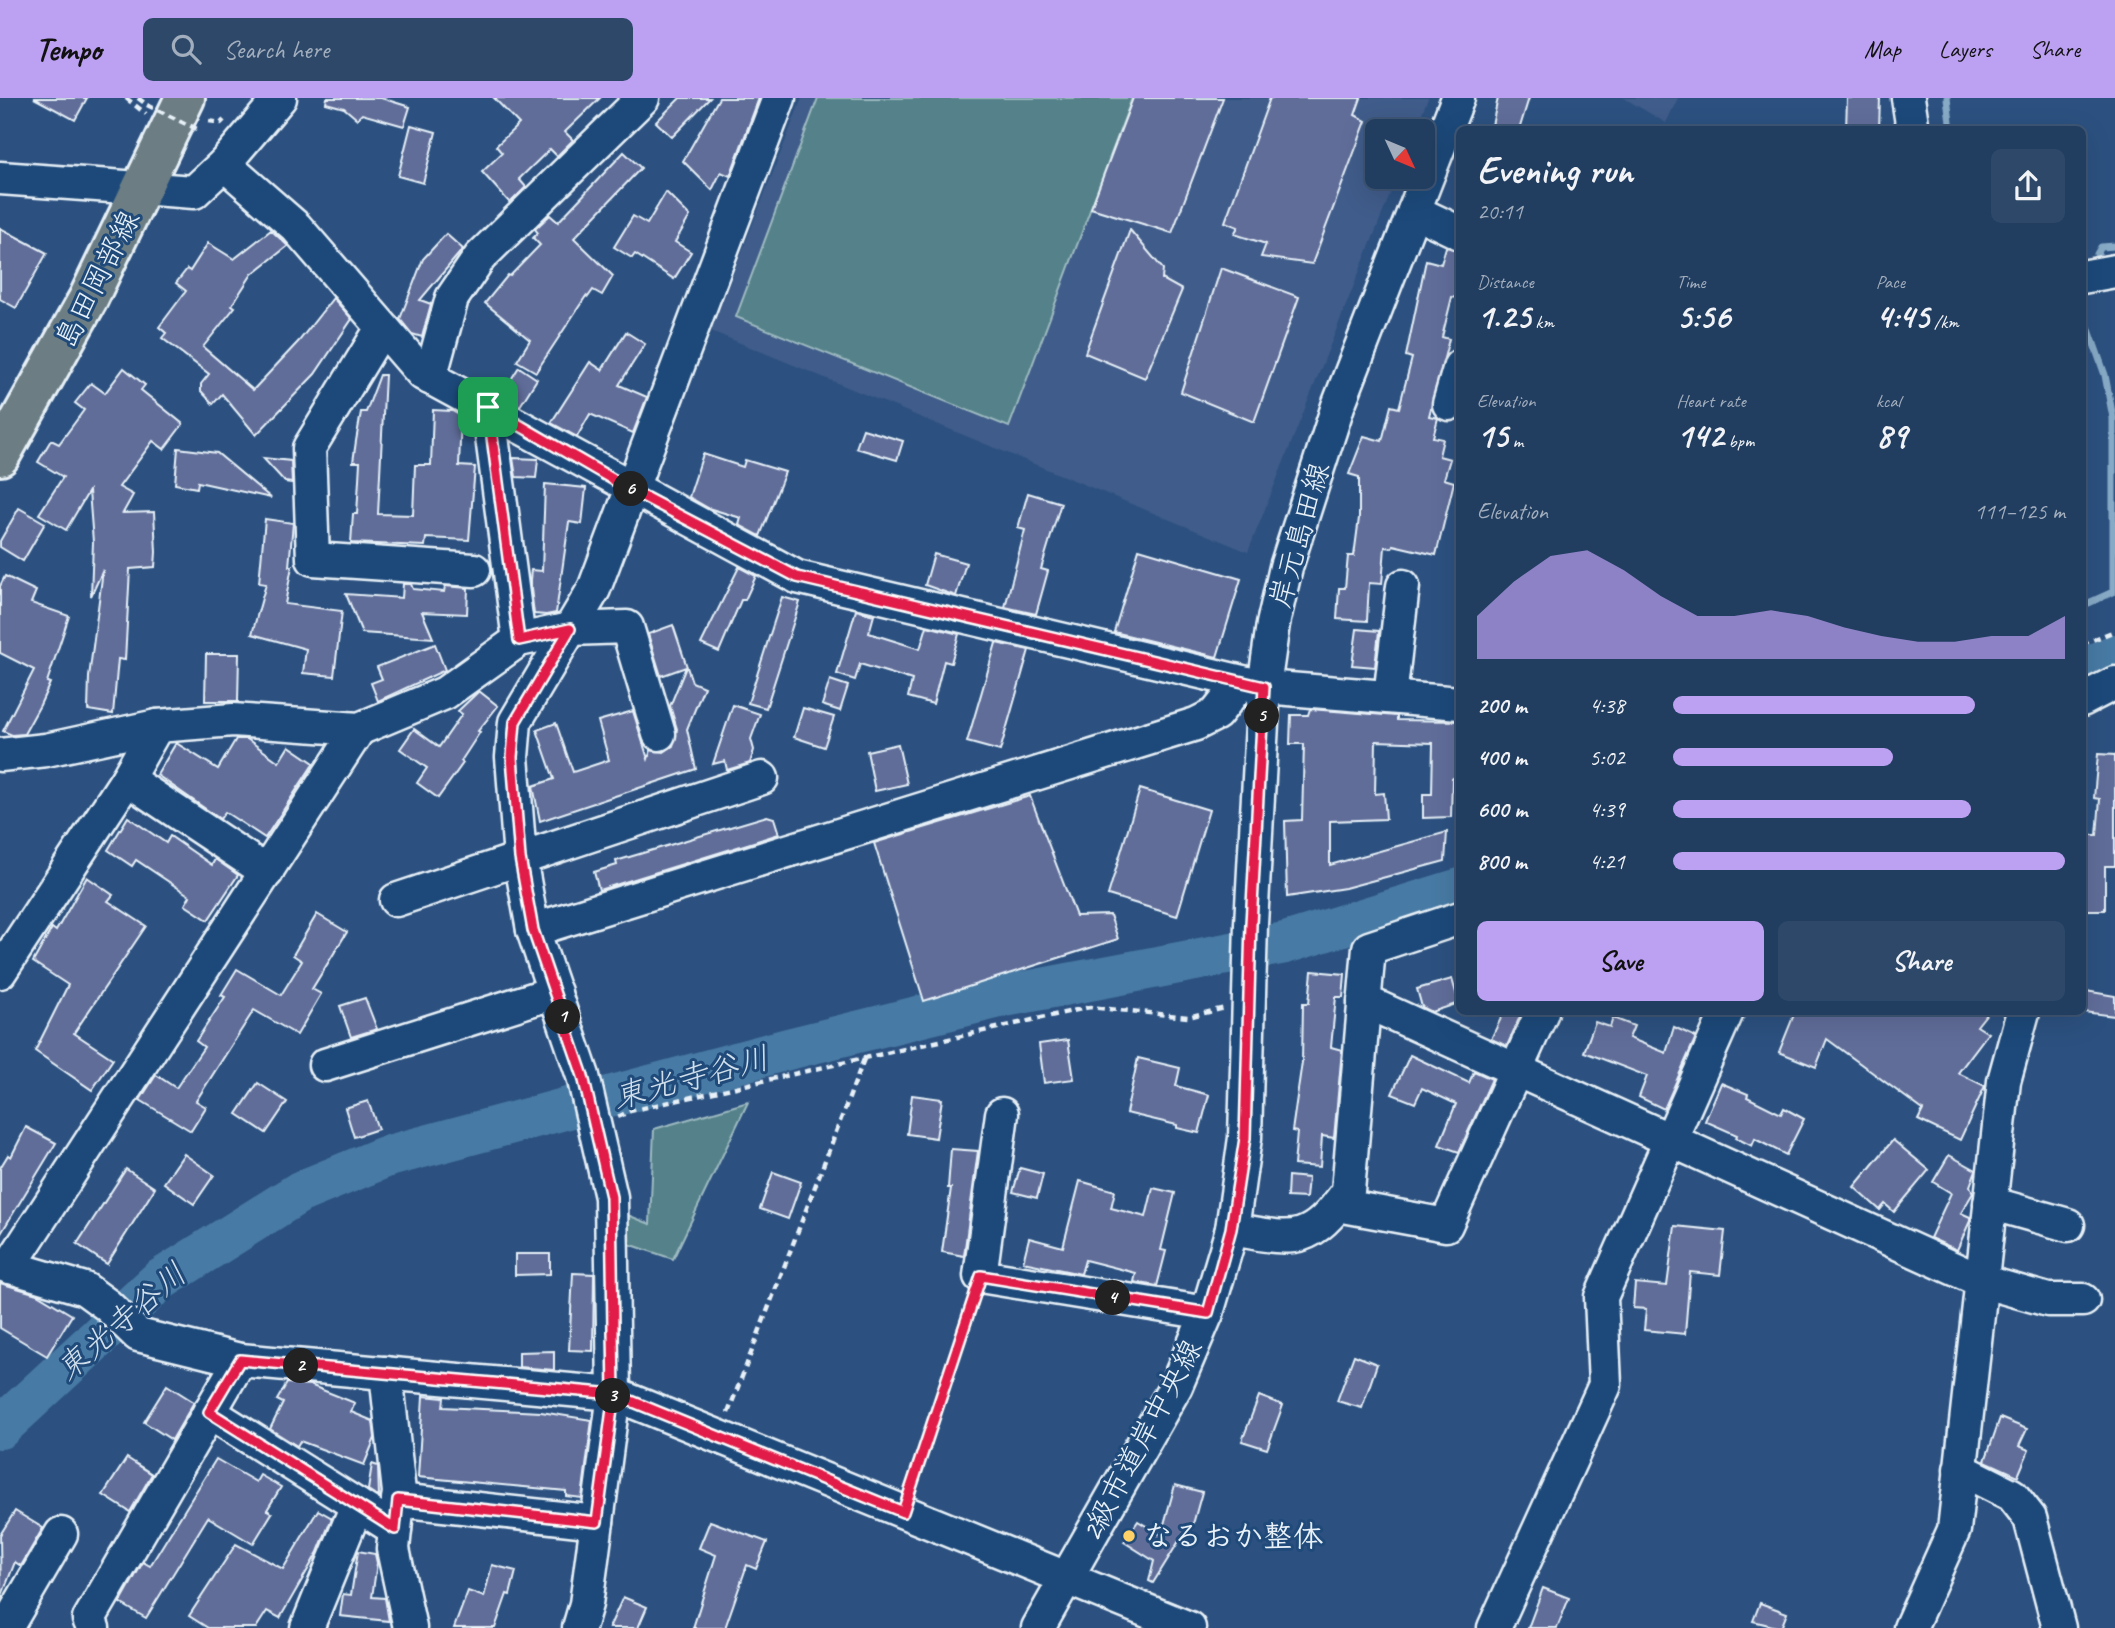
<!DOCTYPE html>
<meta charset="utf-8">
<style>
:root{--surface:#213d60;--page:#2d4869;--text:#f1f3f6;--muted:#a2aebd;--line:#3e5675;--accent:#bca0f2}
body{margin:0;font-family:Caveat,"Klee One",sans-serif;background:var(--page);color:var(--text);height:100vh;display:flex;flex-direction:column;font-size:26px;white-space:nowrap}
*{box-sizing:border-box;margin:0}
p{font-size:23px;color:var(--muted)}
.icon{flex:none;width:38px;height:38px;fill:none;stroke:currentColor;stroke-width:2;stroke-linecap:round;stroke-linejoin:round}
.map{position:relative;flex:1;overflow:hidden}
.sheet{position:absolute;left:1456px;top:28px;width:630px;height:889px;display:flex;flex-direction:column;background:var(--surface);border-radius:10px;box-shadow:0 7px 28px #0002,0 0 0 2px var(--line)}
.sheet>*{flex:none}
.needle{width:46px;rotate:134deg}
.controls{position:absolute;left:1365px;top:21px;display:grid;gap:14px}
.controls a{display:grid;place-items:center;width:70px;height:70px;border-radius:10px;background:var(--surface);box-shadow:0 7px 28px #0002,0 0 0 2px var(--line);font-size:35px}
.pin{position:absolute;display:grid;place-items:center;width:60px;height:60px;color:#fff;margin:-30px;border-radius:14px;box-shadow:0 4px 10px #0006}
.km{position:absolute;width:35px;height:35px;margin:-18px;border-radius:50%;background:#222;color:#fff;font-size:19px;line-height:35px;text-align:center}
.round{display:grid;place-items:center;flex:none;width:74px;height:74px;border-radius:10px;background:var(--page)}
.head{display:flex;align-items:center;justify-content:space-between;height:119px;padding:0 21px}
h1{font-size:38px;font-weight:700;line-height:52px}
.figures{display:grid;grid-template-columns:repeat(3,1fr);gap:10px;height:119px;padding:7px 21px}
.figures div{display:grid;align-content:center}
.figures b{font-size:35px;font-weight:700}
.figures small{font-size:19px;font-weight:400}
.figures p{font-size:19px}
.chart{height:196px;padding:14px 21px}
.chart p{display:flex;justify-content:space-between}
.chart svg{width:100%;height:126px;margin-top:7px;fill:var(--accent);opacity:.7}
.primary-button{display:flex;gap:14px;margin-top:auto;padding:14px 21px}
.primary-button a{flex:1;height:80px;border-radius:10px;background:var(--accent);color:#111;font-size:28px;font-weight:700;line-height:80px;text-align:center}
.primary-button a+a{background:var(--page);color:var(--text)}
ul{padding:0 21px;list-style:none;font-size:23px}
li{display:grid;grid-template-columns:112px 84px 1fr;align-items:center;height:52px}
li i{height:18px;border-radius:9px;background:var(--accent)}
header{display:flex;align-items:center;gap:42px;box-sizing:border-box;height:98px;padding:0 35px;background:var(--accent);color:#111}
header strong{font-size:33px}
nav{display:flex;gap:38px;margin-inline-start:auto;font-size:24px}
.search{width:490px;height:63px;background:var(--page);display:flex;align-items:center;gap:18px;box-sizing:border-box;padding:0 24px;border-radius:10px;color:var(--muted);font-size:26px}
.map>svg:first-child{display:block}
.built{fill:#3f5c8a}
.green{fill:#55828a;stroke:#9ebac1;stroke-width:2}
.lines{fill:none;stroke-linecap:round;stroke-linejoin:round}
.stream{stroke:#87aac6;stroke-width:7}
.river{stroke:#477aa4;stroke-width:42}
.building{fill:#616d99;stroke:#e8f1f8;stroke-width:2}
.minor-casing{stroke:#e8f1f8;stroke-width:37}
.major-casing{stroke:#e8f1f8;stroke-width:44}
.path{stroke:#e8f1f8;stroke-width:4.5;stroke-dasharray:7 5;stroke-linecap:butt}
.minor{stroke:#1f4a7a;stroke-width:32}
.major{stroke:#6c7e84;stroke-width:38}
.path-bridge{stroke:#e8f1f8;stroke-width:4.5;stroke-dasharray:7 5;stroke-linecap:butt}
.route-casing{stroke:#fff;stroke-width:14}
.route{stroke:#e11d48;stroke-width:9}
.poi-dot{fill:#ffd166;stroke:#1f4a7a;stroke-width:2.5}
.labels{text-anchor:middle;stroke-width:6;stroke-linejoin:round;paint-order:stroke}
.street-label{font-size:30px;fill:#e8f1f8;stroke:#1f4a7a}
.poi-label{font-size:30px;font-weight:bold;fill:#e8f1f8;stroke:#1f4a7a;text-anchor:start}
.water-label{font-size:32px;font-style:italic;fill:#d0dfeb;stroke:#1f4a7a}
</style>
<header>
<strong>Tempo</strong>
<div class="search"><svg class="icon" aria-label="search" viewBox="0 0 24 24"><circle cx="10" cy="10" r="6"/><path d="M15 15l6 6"/></svg>Search here</div>
<nav><a>Map</a><a>Layers</a><a>Share</a></nav>
</header>
<div class="map">
<svg width="2115" height="1530" viewBox="0 0 2115 1530">
<rect width="100%" height="100%" fill="#2c5180"/>
<filter id="ink" filterUnits="userSpaceOnUse"><feTurbulence type="fractalNoise" baseFrequency=".0143" numOctaves="2"/><feDisplacementMap in="SourceGraphic" scale="14" xChannelSelector="R" yChannelSelector="G"/><feConvolveMatrix kernelMatrix="1 2 1 2 8 2 1 2 1" color-interpolation-filters="sRGB"/></filter>
<g filter="url(#ink)">
<g class="built">
<polygon points="802,0 1428,0 1415,33 1377,33 1377,79 1397,79 1248,454 711,233"/>
<polygon points="1624,0 1678,0 1666,25"/>
</g>
<g class="green">
<polygon points="818,0 1132,0 1009,329 736,219"/>
<polygon points="748,1004 673,1161 623,1144 625,1116 650,1126 654,1031"/>
</g>
<g class="lines">
<g class="stream">
<polyline points="1947,0 1951,32"/>
<polyline points="2097,156 2101,149 2115,148"/>
<polyline points="2082,212 2105,277 2113,320 2113,494 2082,508"/>
</g>
<g class="river">
<polyline points="2082,572 2115,557"/>
<polyline points="0,1330 160,1182 300,1094 385,1059 788,951 999,899 1285,845 1460,791"/>
</g>
</g>
<g class="building">
<polygon points="34,0 87,0 75,22"/>
<polygon points="327,0 381,0 410,9 404,28 362,16 357,21 344,10 326,5"/>
<polygon points="494,0 600,0 565,34 573,42 557,58 550,51 519,81 526,89 510,105 482,74 502,55 496,48 519,26"/>
<polygon points="680,0 710,0 672,39 656,24"/>
<polygon points="719,0 759,0 730,78 721,74 712,92 683,63"/>
<polygon points="1133,0 1223,0 1172,135 1091,110"/>
<polygon points="1270,0 1361,0 1355,17 1366,23 1312,166 1261,159 1266,146 1234,136 1238,129 1225,124"/>
<polygon points="1498,0 1529,0 1519,32 1491,32"/>
<polygon points="1847,0 1880,0 1879,32 1846,32"/>
<polygon points="411,27 436,34 423,85 398,78"/>
<polygon points="624,54 641,70 574,140 613,178 602,197 593,192 588,199 586,198 536,274 517,263 530,242 485,205 508,177 510,178 540,147 533,140 538,135 535,131 550,117 558,124"/>
<polygon points="666,94 690,118 675,144 691,154 674,181 635,156 632,160 614,149 633,118 647,126"/>
<polygon points="0,130 47,155 16,210 0,201"/>
<polygon points="271,132 288,148 252,176 232,207 235,209 203,249 253,292 299,243 333,200 352,221 315,276 256,337 222,296 213,306 201,293 201,286 209,276 162,240 166,235 159,229 186,193 176,185 187,171 190,173 208,145 234,161"/>
<polygon points="1130,132 1163,171 1162,181 1182,192 1145,280 1085,255"/>
<polygon points="446,136 463,151 420,202 431,206 422,239 412,236 400,221 423,161"/>
<polygon points="1446,149 1460,153 1460,201 1452,199 1442,239 1449,241 1429,318 1438,320 1433,339 1443,341 1439,358 1450,361 1444,381 1454,384 1436,457 1393,447 1392,450 1385,449 1382,486 1369,485 1367,523 1337,521 1339,490 1345,490 1348,458 1354,458 1359,420 1359,379 1349,376 1364,338 1382,343 1391,308 1399,310 1412,260 1406,258 1426,162 1441,166"/>
<polygon points="1221,170 1299,199 1254,324 1181,294"/>
<polygon points="626,234 645,246 619,287 647,299 633,335 590,316 577,339 551,325 590,264 602,272"/>
<polygon points="519,269 537,281 520,308 501,297"/>
<polygon points="124,270 145,287 141,292 183,326 164,351 153,343 119,389 133,397 123,415 154,414 156,454 155,469 130,471 125,562 118,561 113,616 88,612 89,579 103,472 91,498 93,444 89,393 66,432 39,416 63,379 38,364 51,342 59,346 84,312 75,305 91,285 105,295"/>
<polygon points="380,277 385,277 378,416 413,417 415,367 431,367 433,312 452,313 461,318 459,368 475,369 469,442 426,440 425,448 351,445 353,416 357,416 360,364 353,364 356,343 361,314 366,314"/>
<polygon points="863,331 903,343 897,362 856,350"/>
<polygon points="178,350 217,355 271,400 198,384 197,390 175,386"/>
<polygon points="703,356 743,369 745,362 785,374 760,438 739,427 741,420 708,410 689,399"/>
<polygon points="263,360 291,363 292,385 285,384"/>
<polygon points="513,360 538,361 536,380 516,379"/>
<polygon points="545,386 586,390 582,426 569,424 556,515 546,517 534,516 530,482 531,472 542,473"/>
<polygon points="1028,395 1061,405 1041,471 1048,473 1036,516 1005,509 1025,432 1018,430"/>
<polygon points="19,410 45,425 23,463 0,449 0,443"/>
<polygon points="265,421 293,425 289,468 292,468 285,506 342,513 334,578 303,575 306,551 252,536 266,486 259,485"/>
<polygon points="1139,451 1241,481 1217,559 1114,534"/>
<polygon points="934,456 966,465 956,498 925,487"/>
<polygon points="739,469 756,478 745,502 741,502 719,554 701,546"/>
<polygon points="5,478 36,493 31,505 69,518 47,584 50,585 40,607 24,636 12,637 3,633 34,572 0,555 0,488"/>
<polygon points="403,486 411,486 413,491 444,494 445,488 468,490 467,516 422,514 433,540 362,535 346,496 402,500"/>
<polygon points="782,499 800,504 766,610 748,605"/>
<polygon points="856,512 874,517 869,535 920,551 927,528 959,536 951,565 944,563 933,606 908,599 912,582 860,566 855,582 837,576"/>
<polygon points="673,527 692,584 704,589 687,631 696,671 540,723 533,688 554,681 537,632 556,625 573,674 609,662 598,623 633,613 648,661 651,652 664,654 673,648 677,631 670,608 686,569 661,578 648,536"/>
<polygon points="1357,531 1379,533 1375,569 1352,567"/>
<polygon points="996,545 1029,552 1000,653 967,644"/>
<polygon points="435,546 445,572 378,603 371,585 382,581 377,569"/>
<polygon points="206,556 239,556 238,603 205,603"/>
<polygon points="830,582 848,588 840,613 822,607"/>
<polygon points="479,593 498,608 478,633 480,634 461,663 463,665 438,700 417,685 427,670 400,651 414,631 439,649 462,616 458,613"/>
<polygon points="733,607 760,616 751,641 754,652 750,665 727,672 725,663 713,666"/>
<polygon points="803,610 834,619 824,649 794,639"/>
<polygon points="1310,611 1397,618 1397,622 1460,623 1460,680 1452,680 1451,719 1423,720 1423,696 1432,696 1433,645 1376,643 1375,696 1384,695 1386,721 1330,723 1330,767 1447,734 1445,763 1345,790 1287,799 1285,723 1302,722 1304,646 1290,646 1291,617 1308,617"/>
<polygon points="236,641 247,641 279,664 289,648 314,665 265,740 225,714 220,721 157,677 176,645 218,671"/>
<polygon points="898,646 907,686 875,693 867,653"/>
<polygon points="2098,656 2115,657 2115,768 2105,768 2105,812 2082,812 2082,737 2097,737 2100,701 2094,700"/>
<polygon points="1140,691 1209,712 1177,818 1108,797"/>
<polygon points="1030,698 1076,818 1110,817 1118,841 924,903 874,745"/>
<polygon points="767,718 774,720 779,736 599,792 594,774 617,767 616,763"/>
<polygon points="128,719 166,745 170,738 212,767 215,761 238,777 208,822 185,807 190,798 136,762 132,768 108,752"/>
<polygon points="87,779 113,797 108,803 146,828 74,935 113,961 92,992 35,953 68,887 33,864 52,830 56,833"/>
<polygon points="317,816 347,834 312,891 321,896 297,937 254,912 196,1003 206,1009 191,1033 140,1002 156,977 176,990 204,949 196,943 225,899 221,897 237,871 281,897 302,863 293,857"/>
<polygon points="1312,873 1345,876 1343,899 1336,899 1331,949 1342,952 1334,1040 1322,1038 1320,1069 1294,1067 1297,1034 1292,1033 1302,964 1303,905 1309,905"/>
<polygon points="1452,881 1459,905 1432,914 1422,909 1417,891"/>
<polygon points="2086,893 2115,898 2115,918 2083,914"/>
<polygon points="365,900 377,931 351,939 340,908"/>
<polygon points="1504,914 1522,914 1507,948 1491,941"/>
<polygon points="1795,914 1988,914 1977,928 1988,935 1958,975 1985,988 1960,1042 1918,1022 1923,1012 1827,941 1816,969 1779,954"/>
<polygon points="1613,920 1634,928 1629,940 1666,955 1674,929 1696,939 1664,1011 1639,999 1647,978 1584,954 1595,924 1610,929"/>
<polygon points="1068,942 1074,981 1044,985 1039,946"/>
<polygon points="1410,957 1469,985 1474,973 1492,981 1459,1054 1439,1047 1456,1006 1422,990 1415,1005 1392,996"/>
<polygon points="1138,960 1180,970 1176,988 1209,997 1199,1035 1177,1030 1177,1027 1126,1015"/>
<polygon points="258,985 287,1004 266,1035 237,1016"/>
<polygon points="1721,985 1748,996 1747,999 1781,1016 1784,1010 1804,1021 1786,1057 1755,1041 1752,1048 1736,1040 1737,1037 1705,1023"/>
<polygon points="912,997 942,1001 936,1040 907,1036"/>
<polygon points="368,1003 378,1031 354,1039 345,1010"/>
<polygon points="26,1029 56,1045 0,1137 0,1070 8,1057 11,1059"/>
<polygon points="1893,1042 1929,1072 1894,1114 1885,1106 1880,1112 1854,1089"/>
<polygon points="951,1051 978,1053 964,1158 942,1154 951,1090 948,1090"/>
<polygon points="184,1056 214,1077 194,1106 164,1085"/>
<polygon points="1949,1057 1976,1072 1970,1088 1973,1095 1961,1115 1970,1119 1970,1123 1957,1152 1930,1140 1951,1095 1933,1084"/>
<polygon points="1020,1070 1043,1076 1037,1100 1013,1094"/>
<polygon points="126,1071 155,1090 107,1166 77,1146"/>
<polygon points="773,1074 801,1084 788,1121 760,1111"/>
<polygon points="1288,1078 1308,1080 1306,1100 1287,1099"/>
<polygon points="1080,1083 1115,1093 1111,1110 1146,1119 1153,1090 1175,1095 1161,1152 1166,1153 1157,1188 1134,1184 1136,1175 1085,1162 1081,1176 1023,1164 1029,1140 1063,1149"/>
<polygon points="1675,1128 1725,1133 1720,1177 1690,1174 1685,1236 1644,1232 1646,1211 1633,1210 1635,1185 1667,1188"/>
<polygon points="515,1156 550,1156 550,1176 515,1177"/>
<polygon points="573,1175 594,1176 593,1253 569,1252"/>
<polygon points="0,1185 37,1196 72,1217 47,1258 0,1230"/>
<polygon points="554,1253 554,1272 519,1269 519,1254"/>
<polygon points="1354,1257 1377,1266 1362,1310 1337,1303"/>
<polygon points="287,1285 310,1287 355,1305 351,1314 373,1323 375,1340 364,1367 300,1343 297,1348 270,1331 283,1305 277,1302"/>
<polygon points="167,1287 194,1304 172,1342 144,1324"/>
<polygon points="423,1298 444,1300 443,1309 541,1314 592,1322 582,1400 566,1398 566,1393 418,1379"/>
<polygon points="1259,1298 1283,1307 1267,1351 1242,1343"/>
<polygon points="2000,1320 2027,1331 2019,1348 2029,1352 2018,1378 1985,1363"/>
<polygon points="127,1360 152,1376 130,1414 103,1397"/>
<polygon points="216,1361 256,1384 260,1377 281,1389 267,1412 272,1415 253,1446 208,1419 146,1520 120,1505 143,1464 150,1468"/>
<polygon points="372,1366 378,1368 379,1399 368,1392"/>
<polygon points="1175,1387 1202,1394 1190,1437 1184,1435 1153,1485 1149,1483 1154,1463 1124,1444 1138,1423 1161,1437"/>
<polygon points="318,1412 332,1420 318,1454 280,1520 267,1513 256,1530 208,1530 189,1518 236,1446 283,1471"/>
<polygon points="15,1413 43,1430 21,1468 15,1464 1,1500 0,1437"/>
<polygon points="710,1423 767,1444 756,1471 747,1467 725,1530 693,1530 716,1457 699,1450"/>
<polygon points="358,1453 375,1456 377,1465 372,1499 385,1500 389,1523 340,1518 343,1496 351,1497"/>
<polygon points="492,1467 516,1473 510,1497 507,1496 495,1530 454,1530 468,1493 484,1499"/>
<polygon points="1543,1490 1569,1500 1557,1530 1528,1530"/>
<polygon points="623,1499 647,1509 638,1530 609,1530"/>
<polygon points="1760,1505 1787,1515 1781,1530 1753,1523"/>
</g>
<g class="lines">
<defs>
<g id="minor">
<polyline points="1908,0 1913,32"/>
<polyline points="224,66 296,129 423,276 797,479 1264,589 1460,605"/>
<polyline points="0,80 194,94 224,66 280,0"/>
<polyline points="1414,113 1460,135"/>
<polyline points="2082,179 2115,173"/>
<polyline points="382,230 309,350 313,461 474,472"/>
<polyline points="430,280 452,200 480,159 643,0"/>
<polyline points="1449,306 1460,268"/>
<polyline points="488,309 519,542"/>
<polyline points="1390,599 1403,488"/>
<polyline points="2082,602 2115,585"/>
<polyline points="0,657 46,652 157,628 233,622 359,631 445,595 519,542 570,531 627,529 659,636"/>
<polyline points="127,681 267,774"/>
<polyline points="396,802 762,680"/>
<polyline points="533,832 1196,626 1216,616 1241,584"/>
<polyline points="0,874 127,681 157,628"/>
<polyline points="1364,903 1981,1183 2048,1202 2083,1202"/>
<polyline points="325,967 555,894"/>
<polyline points="1002,1016 980,1178 1207,1215"/>
<polyline points="1990,1105 2068,1127"/>
<polyline points="1338,1107 1446,1127 1542,914"/>
<path d="M1232,1131C1293,1142 1309,1149 1348,1093L1369,850L1460,820"/>
<polyline points="0,1166 85,1191 107,1207 138,1237 240,1262 614,1296 1189,1530"/>
<polyline points="9,1169 359,631"/>
<polyline points="386,1275 399,1394 393,1451 410,1530"/>
<polyline points="209,1314 395,1431"/>
<polyline points="1960,1371 2012,1397 2030,1420 2059,1530"/>
<polyline points="398,1402 597,1424"/>
<polyline points="6,1530 61,1436"/>
<polyline points="93,1530 89,1521 240,1262"/>
<polyline points="307,1530 357,1407"/>
<polyline points="579,1530 586,1506 614,1296 611,1099 583,978 533,832 520,760 512,659 515,624 594,491 779,0"/>
<polyline points="1038,1530 1176,1288 1207,1215 1232,1131 1245,1040 1251,826 1264,589 1273,526 1286,469 1338,308 1458,0"/>
<polyline points="1494,1530 1605,1287 1601,1199 1727,914"/>
<polyline points="1910,1530 1954,1432 2004,983 2023,914"/>
</g>
<polyline id="major" points="0,358 88,201 185,0"/>
</defs>
<use href="#minor" class="minor-casing"/>
<use href="#major" class="major-casing"/>
<g class="path">
<polyline points="126,0 146,16"/>
<polyline points="138,0 147,7"/>
<polyline points="209,23 221,25 224,22"/>
<polyline points="2082,546 2115,533"/>
<polyline points="618,1019 630,1013 1090,909 1188,919 1225,910"/>
<polyline points="728,1315 864,961"/>
<polyline points="911,1390 973,1202"/>
</g>
<use href="#minor" class="minor"/>
<use href="#major" class="major"/>
<polyline class="path-bridge" points="147,7 201,33"/>
</g>
</g>
<g class="lines" filter="url(#ink)">
<defs>
<polyline id="route" points="488,309 519,542 570,531 515,624 512,659 520,760 533,832 583,978 611,1099 614,1296 240,1262 209,1314 395,1431 398,1402 597,1424 614,1296 903,1414 981,1178 1208,1215 1231,1131 1245,1040 1251,826 1264,589 797,479 633,393 488,309"/>
</defs>
<use href="#route" class="route-casing"/>
<use href="#route" class="route"/>
</g>
<circle class="poi-dot" cx="1129" cy="1438" r="7"/>
<g class="labels">
<g class="street-label">
<text transform="translate(97 181) rotate(-63)" y="10">島田岡部線</text>
<text transform="translate(1299 437) rotate(-74)" y="10">岸元島田線</text>
<text transform="translate(1141 1342) rotate(-62)" y="10">2級市道岸中央線</text>
</g>
<g class="poi-label">
<text x="1143" y="1448">なるおか整体</text>
</g>
<g class="water-label">
<text transform="translate(691 979) rotate(-15)" y="11">東光寺谷川</text>
<text transform="translate(121 1223) rotate(-41)" y="11">東光寺谷川</text>
</g>
</g>
</svg>
<div class="controls">
<a><svg class="needle" viewBox="-14 -14 28 28"><path d="M0-13l5 13h-10z" fill="#e53935"/><path d="M0 13l5-13h-10z" fill="#a2aebd"/></svg></a>
</div>
<div class="pin" style="left:488px;top:309px;background:#1e9e55"><svg class="icon" aria-label="arrive" viewBox="0 0 24 24"><path d="M6 21V4h12l-3 4 3 4H6"/></svg></div>
<b class="km" style="left:563px;top:919px">1</b>
<b class="km" style="left:301px;top:1268px">2</b>
<b class="km" style="left:613px;top:1298px">3</b>
<b class="km" style="left:1113px;top:1200px">4</b>
<b class="km" style="left:1262px;top:618px">5</b>
<b class="km" style="left:631px;top:391px">6</b>
<section class="sheet">
<div class="head"><div><h1>Evening run</h1><p>20:11</p></div><a class="round"><svg class="icon" aria-label="share" viewBox="0 0 24 24"><path d="M12 15V3M7 8l5-5 5 5M5 13v7h14v-7"/></svg></a></div>
<div class="figures">
<div><p>Distance</p><b>1.25<small> km</small></b></div>
<div><p>Time</p><b>5:56</b></div>
<div><p>Pace</p><b>4:45<small> /km</small></b></div>
</div>
<div class="figures">
<div><p>Elevation</p><b>15<small> m</small></b></div>
<div><p>Heart rate</p><b>142<small> bpm</small></b></div>
<div><p>kcal</p><b>89</b></div>
</div>
<div class="chart"><p><span>Elevation</span>111–125 m</p>
<svg viewBox="0 0 160 44" preserveAspectRatio="none"><path d="M0 44V29L10 17L20 8L30 6L40 13L50 22L60 29L70 29L80 27L90 29L100 33L110 36L120 38L130 38L140 36L150 36L160 29V44z"/></svg>
</div>
<ul>
<li><b>200 m</b>4:38<i style="width:77%"></i></li>
<li><b>400 m</b>5:02<i style="width:56%"></i></li>
<li><b>600 m</b>4:39<i style="width:76%"></i></li>
<li><b>800 m</b>4:21<i style="width:100%"></i></li>
</ul>
<div class="primary-button"><a>Save</a><a>Share</a></div>
</section>
</div>
